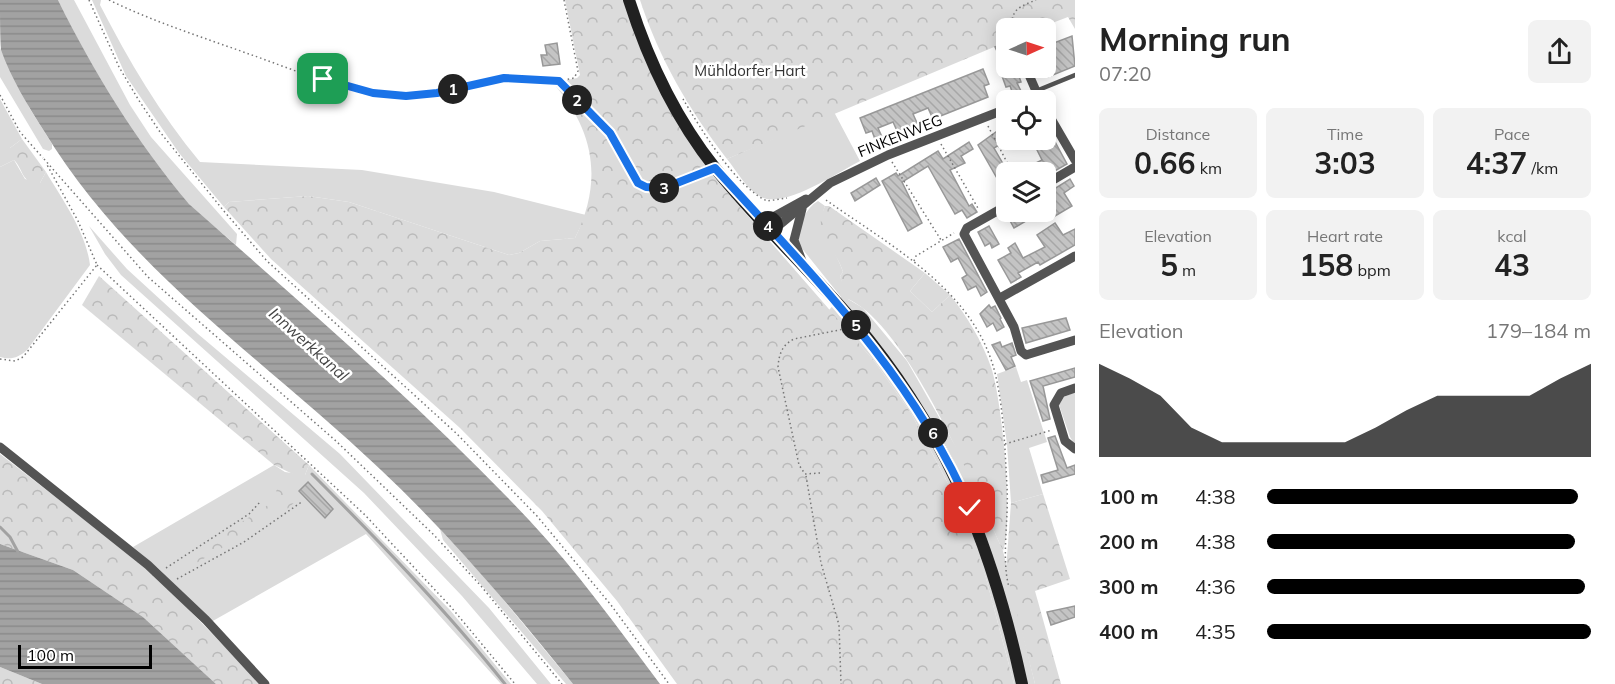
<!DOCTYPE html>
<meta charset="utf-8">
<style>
:root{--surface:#fff;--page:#f2f2f2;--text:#222;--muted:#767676;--accent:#000}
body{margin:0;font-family:Mulish,sans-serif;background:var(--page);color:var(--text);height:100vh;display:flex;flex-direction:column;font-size:22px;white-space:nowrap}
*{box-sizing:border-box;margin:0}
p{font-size:20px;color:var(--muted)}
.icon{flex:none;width:33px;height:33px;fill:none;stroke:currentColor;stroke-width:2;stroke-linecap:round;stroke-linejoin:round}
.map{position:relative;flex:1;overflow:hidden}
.sheet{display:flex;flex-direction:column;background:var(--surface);width:540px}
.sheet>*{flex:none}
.needle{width:39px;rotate:87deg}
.buttons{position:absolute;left:996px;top:18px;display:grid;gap:12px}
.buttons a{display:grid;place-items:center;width:60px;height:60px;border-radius:9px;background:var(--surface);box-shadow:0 3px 15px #0003;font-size:30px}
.scale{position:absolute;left:18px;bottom:15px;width:134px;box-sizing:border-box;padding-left:6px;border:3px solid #000;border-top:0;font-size:16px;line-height:21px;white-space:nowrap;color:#000;-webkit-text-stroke:4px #fff;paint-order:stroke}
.pin{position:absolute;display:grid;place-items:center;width:51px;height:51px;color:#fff;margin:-26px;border-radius:12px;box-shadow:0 3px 9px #0006}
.km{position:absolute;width:30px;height:30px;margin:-15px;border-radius:50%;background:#222;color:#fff;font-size:16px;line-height:30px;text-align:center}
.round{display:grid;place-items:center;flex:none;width:63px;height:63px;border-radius:9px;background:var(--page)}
.summary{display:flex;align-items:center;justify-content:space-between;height:102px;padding:0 24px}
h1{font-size:33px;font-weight:700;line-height:45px}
.metrics{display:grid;grid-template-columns:repeat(3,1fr);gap:9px;height:102px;padding:6px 24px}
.metrics div{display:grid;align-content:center;border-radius:9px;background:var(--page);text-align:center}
.metrics b{font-size:30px;font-weight:700}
.metrics small{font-size:16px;font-weight:400}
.metrics p{font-size:16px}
.chart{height:168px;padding:12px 24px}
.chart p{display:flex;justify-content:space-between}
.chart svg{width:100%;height:108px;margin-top:6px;fill:var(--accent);opacity:.7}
ul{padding:0 24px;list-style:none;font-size:20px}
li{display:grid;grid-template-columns:96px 72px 1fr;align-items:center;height:45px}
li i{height:15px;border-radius:8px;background:var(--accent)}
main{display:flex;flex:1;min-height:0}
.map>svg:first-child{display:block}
.green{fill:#dbdbdb}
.forest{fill:url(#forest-crowns)}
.water{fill:url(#water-rules)}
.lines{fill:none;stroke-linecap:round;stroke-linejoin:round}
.stream{stroke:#a2a2a2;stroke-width:3}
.building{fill:url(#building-back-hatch);stroke:#989898;stroke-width:1.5}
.path{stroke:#767676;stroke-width:1.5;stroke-dasharray:1.5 3;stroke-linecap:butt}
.service{stroke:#545454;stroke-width:4.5}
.minor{stroke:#545454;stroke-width:9}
.secondary{stroke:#212121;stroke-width:12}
.route-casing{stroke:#fff;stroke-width:12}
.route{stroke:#1a73e8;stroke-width:8}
.labels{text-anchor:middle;stroke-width:5;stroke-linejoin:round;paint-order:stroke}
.park-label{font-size:15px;fill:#323232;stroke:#fff}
.street-label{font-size:15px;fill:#000;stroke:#fff}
.water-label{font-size:16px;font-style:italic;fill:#434343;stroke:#fff}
</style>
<main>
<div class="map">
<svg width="1075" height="684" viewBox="0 0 1075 684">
<defs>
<pattern id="forest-crowns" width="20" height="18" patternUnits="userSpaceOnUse" patternTransform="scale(1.5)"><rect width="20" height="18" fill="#dbdbdb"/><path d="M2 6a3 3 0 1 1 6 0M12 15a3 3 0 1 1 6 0" fill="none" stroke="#bababa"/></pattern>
<pattern id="water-rules" width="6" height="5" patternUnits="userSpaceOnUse" patternTransform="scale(1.5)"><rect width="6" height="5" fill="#a2a2a2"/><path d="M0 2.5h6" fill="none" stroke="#8a8a8a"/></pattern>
<pattern id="building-back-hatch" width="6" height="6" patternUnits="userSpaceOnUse" patternTransform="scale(1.5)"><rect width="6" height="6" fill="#c4c4c4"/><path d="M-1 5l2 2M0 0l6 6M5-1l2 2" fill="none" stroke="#a7a7a7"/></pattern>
</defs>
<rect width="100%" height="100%" fill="#fff"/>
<g class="green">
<path d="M58,0H74L130,105L151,137L237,234L236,245C220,231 202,217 187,202C134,142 93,72 58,0Z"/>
<path d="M92,0H101L100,5C129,61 160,114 200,162L362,170L494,192L586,215L575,238L540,241L519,253L509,255L349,202L308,196L229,202L224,207L179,153L126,76Z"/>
<polygon points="0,48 30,109 52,144 52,149 49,151 43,149 0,77"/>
<polygon points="0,99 22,139 10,148 0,148"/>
<path d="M834,112L860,161C839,172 784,209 761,197C746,189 737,171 727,159Z"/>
<path d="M14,160L25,179L40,183L46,172C62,199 86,232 90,265L27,350C18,358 11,360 0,357V167Z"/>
<path d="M818,201L825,206C816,228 837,252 843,272L840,276L848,299L863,308L907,361L960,454L1003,551L1035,684H1014L986,578L953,493L911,413L875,362L829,310L841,297L800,246C796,230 804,209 818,201Z"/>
<polygon points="89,226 127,269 198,334 340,454 489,608 551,684 537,684 462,596 364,493 121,275 105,254"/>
<polygon points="925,273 950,295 932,312 910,291"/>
<polygon points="1016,367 1021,382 1027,380 1047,442 1029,448 1043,494 1011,503 1007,444 997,374"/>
<polygon points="1075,392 1075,445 1070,437 1059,405 1064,397"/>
<polygon points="274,465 285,472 305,475 309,465 450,610 511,684 501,684 366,534 211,622 159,569 133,547"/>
<polygon points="440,529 487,580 573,684 566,684 443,540"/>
</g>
<g class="forest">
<path d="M565,0H624L671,112L714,177L875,362L911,413L953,493L971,535L986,578L1014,684H677L617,601L542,511L460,428L271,259L224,207L229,202L308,196L349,202L509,255L519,253L540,241L575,238C603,181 595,131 553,83L577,78L580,75Z"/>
<path d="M640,0H1075V29L1068,17L1039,28H1006V42L727,159C689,110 659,58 640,0Z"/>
<path d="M22,139L46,172L40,183C21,184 24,170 14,160L0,167V148H10Z"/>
<path d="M825,206H829L925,273L910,291L932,312L950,295C967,316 982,341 991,367C1002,399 1014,522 1003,551C977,494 904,314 842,297L844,291L840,276L843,272C835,245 811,238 825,206Z"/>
<polygon points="99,276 309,465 305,475 299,477 274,465 82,305"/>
<polygon points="0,454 151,571 261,684 216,684 143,617 73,570 0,544"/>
<polygon points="281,484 291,487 297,493 296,501 286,510 176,575 170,573 171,568 274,501 277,488"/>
<polygon points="1043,494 1070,579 1035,591 1061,684 1035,684 1006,570 1011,503"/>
<polygon points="0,667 42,684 0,684"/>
</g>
<g class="water">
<path d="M0,0H58C94,73 136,141 189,204C305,307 423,407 529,520C577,571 618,628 660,684H573C513,609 451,536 381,470C263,358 130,272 44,131C28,106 11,78 1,50C0,36 0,15 0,0Z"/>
<polygon points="0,544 73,570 143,617 216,684 42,684 0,667"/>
</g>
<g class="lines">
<g class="stream">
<path d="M312,474C379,541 446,610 505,684"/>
<polyline points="0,527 10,537 18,552"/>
</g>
</g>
<g class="building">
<polygon points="1072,36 1075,66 1048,77 1046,46"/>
<polygon points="557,43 560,64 543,66 541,55 547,55 545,45"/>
<polygon points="1002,44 1006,54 1006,68 1016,68 1021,82 1017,83 1021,91 1013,94 1010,86 1006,87 997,62 1001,60 995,47"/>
<polygon points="983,69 989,84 984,86 988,97 933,119 928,108 913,114 918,125 898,133 893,122 878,128 883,139 876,142 872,131 866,133 860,118"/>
<polygon points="1000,129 1007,140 994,148 1006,169 1006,194 978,145"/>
<polygon points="1053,138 1067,164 1046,176 1046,172 1018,172 1042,160 1035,146 1032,148 1028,141 1017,148 1012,140"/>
<polygon points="969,142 973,149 961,156 965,163 950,170 969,206 972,204 977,212 967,218 962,210 955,214 928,166 902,182 922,223 908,231 882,181 896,173 898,176 938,151 943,159"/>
<polygon points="876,178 880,185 855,201 851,193"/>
<polygon points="1070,179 1074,186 1064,193 1072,206 1050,219 1046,212 1046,207 1050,205 1046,194"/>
<polygon points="1016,212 1027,212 1031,218 1014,228 1008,217"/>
<polygon points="1055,223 1063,235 1075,229 1075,245 1040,265 1038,262 1018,273 1021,277 1011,283 998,260 1011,253 1008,248 1015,243 1023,258 1045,247 1037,235"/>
<polygon points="989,226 999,244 992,248 990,243 985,246 978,232"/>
<polygon points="959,239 987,292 981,296 976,286 968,290 962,278 967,275 958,258 951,262 943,247"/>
<polygon points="989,305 991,308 995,306 1001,318 1000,319 1004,327 997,331 993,323 987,327 980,314"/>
<polygon points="1066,318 1070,330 1026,343 1022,328"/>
<polygon points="1000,342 1002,347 1012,343 1016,355 1011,357 1015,366 1006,370 992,345"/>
<polygon points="1075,368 1075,377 1043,386 1050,419 1043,421 1030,381"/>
<polygon points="1055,436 1067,468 1075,465 1075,474 1043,483 1041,475 1058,470 1048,438"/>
<polygon points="308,482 333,509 325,518 299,491"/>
<polygon points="1075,606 1075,617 1051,625 1047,612"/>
</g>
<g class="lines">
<g class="path">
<polyline points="89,0 119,67 138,99 160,132 223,210 267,261 456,433 537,516 611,605 669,684"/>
<path d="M109,0C154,22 202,37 249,54C298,71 351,95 403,96C439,96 472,80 507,78C529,77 552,83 574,78L578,71L564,0"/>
<path d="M1012,28C1011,9 1019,7 1036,0"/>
<polyline points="560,82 610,133 638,183 646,187 664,188 704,173"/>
<polyline points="0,95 20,132 43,158"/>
<path d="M683,99C701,129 735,186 767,201L787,198"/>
<polyline points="988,126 1012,172"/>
<polyline points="941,144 979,210"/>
<polyline points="44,159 148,277 336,441 434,535 481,586 562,684"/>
<polyline points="892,162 941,240"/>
<path d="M826,200C892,247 977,291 996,377C1004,413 1005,451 1007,487C1009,518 1001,559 1009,587"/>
<polyline points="914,261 916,256 954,233"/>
<polyline points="97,265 365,515 451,607 515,684"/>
<polyline points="0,359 15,361 23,357 97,265 78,221 46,163"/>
<polyline points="1005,444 1052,430"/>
<path d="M820,473L805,474L799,465L778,367C779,354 782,345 794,339L844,329"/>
<polyline points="806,476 821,563 839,625 841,684"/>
<polyline points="166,568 249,514 261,501"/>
<polyline points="177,579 244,542 303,501"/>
</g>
<polyline class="service" points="1036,91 1075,75"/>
<g class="minor">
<polyline points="1026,68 1036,91 1035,100"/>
<polyline points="1046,110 1075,160"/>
<polyline points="1046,184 1075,167"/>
<polyline points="1006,206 967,228 964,234 1014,327 1021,351 1026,355 1075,340"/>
<polyline points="802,209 794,240 802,261"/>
<polyline points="764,222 806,199"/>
<polyline points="772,231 830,183 888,155 1006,109"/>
<polyline points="1000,298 1075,256"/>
<polyline points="1075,388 1061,393 1054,405 1065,441 1075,449"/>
<polyline points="0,447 148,565 206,620 265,684"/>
</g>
<path class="secondary" d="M629,0C648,60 676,119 715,168C763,228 821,280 869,340C952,444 994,555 1022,684"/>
</g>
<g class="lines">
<defs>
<path id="route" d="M323,79L373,93L406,96L437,93L504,78L559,81L610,133L638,183L646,187L664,188L715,168C811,274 913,375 970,508"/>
</defs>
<use href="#route" class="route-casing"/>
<use href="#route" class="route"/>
</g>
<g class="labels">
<g class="park-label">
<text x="750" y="76">Mühldorfer Hart</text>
</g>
<g class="street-label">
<text transform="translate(900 136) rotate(-22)" y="5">FINKENWEG</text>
</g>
<g class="water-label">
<text transform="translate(309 344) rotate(42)" y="6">Innwerkkanal</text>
</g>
</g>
</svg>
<div class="buttons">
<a><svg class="needle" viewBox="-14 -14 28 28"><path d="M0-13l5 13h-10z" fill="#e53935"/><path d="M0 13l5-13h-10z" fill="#767676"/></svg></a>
<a><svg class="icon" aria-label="locate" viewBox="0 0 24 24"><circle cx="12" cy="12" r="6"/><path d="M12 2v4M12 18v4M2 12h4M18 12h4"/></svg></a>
<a><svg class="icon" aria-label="layers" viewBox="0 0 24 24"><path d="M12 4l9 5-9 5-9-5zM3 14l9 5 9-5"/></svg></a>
</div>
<div class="scale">100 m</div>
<div class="pin" style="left:323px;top:79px;background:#1e9e55"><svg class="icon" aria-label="arrive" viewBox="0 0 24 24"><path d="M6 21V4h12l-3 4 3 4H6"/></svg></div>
<div class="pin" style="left:970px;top:508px;background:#d93025"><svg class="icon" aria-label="check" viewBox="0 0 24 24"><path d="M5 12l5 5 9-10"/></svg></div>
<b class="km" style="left:453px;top:89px">1</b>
<b class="km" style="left:577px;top:100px">2</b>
<b class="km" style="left:664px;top:188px">3</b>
<b class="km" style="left:768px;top:226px">4</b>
<b class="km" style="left:856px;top:325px">5</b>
<b class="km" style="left:933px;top:433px">6</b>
</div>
<section class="sheet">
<div class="summary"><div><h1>Morning run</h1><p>07:20</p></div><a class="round"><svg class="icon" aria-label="share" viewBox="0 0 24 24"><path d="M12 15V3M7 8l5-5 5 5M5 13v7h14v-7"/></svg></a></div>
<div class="metrics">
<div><p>Distance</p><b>0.66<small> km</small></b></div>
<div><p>Time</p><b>3:03</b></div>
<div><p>Pace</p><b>4:37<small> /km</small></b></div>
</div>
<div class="metrics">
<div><p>Elevation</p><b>5<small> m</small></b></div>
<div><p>Heart rate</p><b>158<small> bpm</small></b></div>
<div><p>kcal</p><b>43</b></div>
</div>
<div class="chart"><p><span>Elevation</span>179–184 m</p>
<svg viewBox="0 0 160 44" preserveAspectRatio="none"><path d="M0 44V6L10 12L20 19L30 32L40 38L50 38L60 38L70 38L80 38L90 32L100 25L110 19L120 19L130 19L140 19L150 12L160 6V44z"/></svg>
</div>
<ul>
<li><b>100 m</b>4:38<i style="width:96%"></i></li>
<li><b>200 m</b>4:38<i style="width:95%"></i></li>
<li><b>300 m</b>4:36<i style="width:98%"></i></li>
<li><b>400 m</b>4:35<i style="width:100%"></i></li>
</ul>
</section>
</main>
